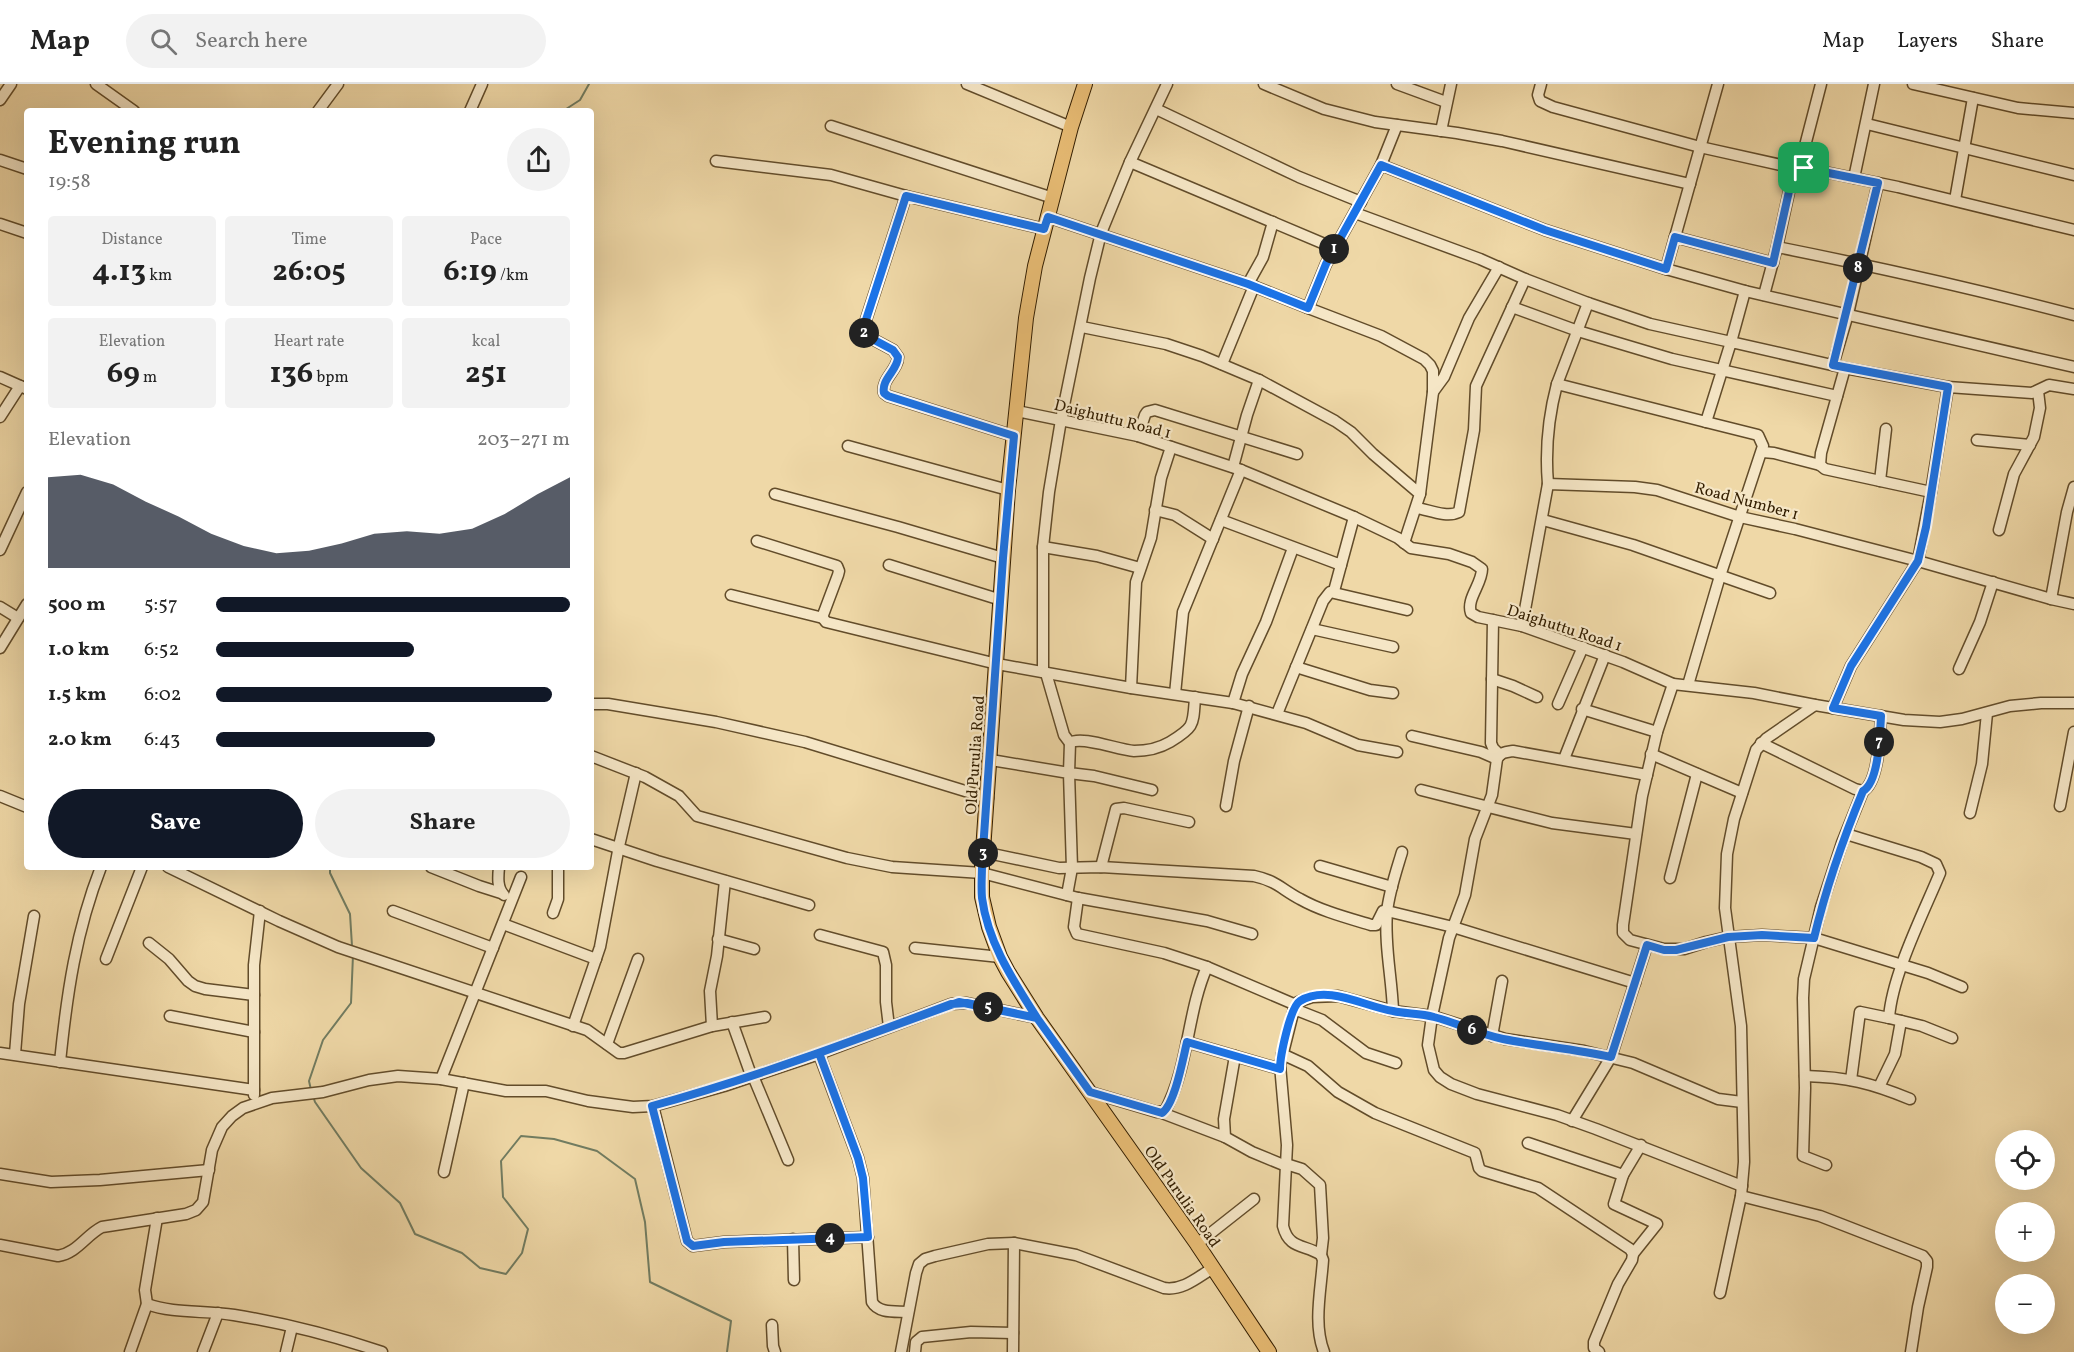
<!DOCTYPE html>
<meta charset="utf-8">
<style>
:root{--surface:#fff;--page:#f2f2f2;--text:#222;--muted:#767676;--line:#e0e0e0;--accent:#111827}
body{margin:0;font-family:Vollkorn,serif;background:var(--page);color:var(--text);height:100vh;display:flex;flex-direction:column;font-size:22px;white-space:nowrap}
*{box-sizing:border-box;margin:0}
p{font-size:20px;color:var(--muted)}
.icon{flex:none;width:33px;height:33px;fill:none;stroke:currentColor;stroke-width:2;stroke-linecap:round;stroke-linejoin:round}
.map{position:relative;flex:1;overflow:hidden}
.drawer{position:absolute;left:24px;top:24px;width:570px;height:762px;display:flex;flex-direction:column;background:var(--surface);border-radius:6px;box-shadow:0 6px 24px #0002}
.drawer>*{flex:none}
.fabs{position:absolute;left:1995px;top:1046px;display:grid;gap:12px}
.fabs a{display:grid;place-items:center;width:60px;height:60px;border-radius:50%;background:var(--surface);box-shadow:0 6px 24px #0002;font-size:30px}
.pin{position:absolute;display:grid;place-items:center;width:51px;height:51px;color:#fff;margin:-26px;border-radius:12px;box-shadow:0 3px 9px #0006}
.km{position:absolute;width:30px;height:30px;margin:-15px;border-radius:50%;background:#222;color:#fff;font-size:16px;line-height:30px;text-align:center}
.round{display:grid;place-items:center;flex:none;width:63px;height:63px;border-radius:32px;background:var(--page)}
.overview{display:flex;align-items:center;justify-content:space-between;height:102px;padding:0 24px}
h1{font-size:33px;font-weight:700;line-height:45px}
.figures{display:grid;grid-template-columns:repeat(3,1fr);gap:9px;height:102px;padding:6px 24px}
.figures div{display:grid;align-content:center;border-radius:6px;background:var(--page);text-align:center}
.figures b{font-size:30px;font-weight:700}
.figures small{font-size:16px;font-weight:400}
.figures p{font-size:16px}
.chart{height:168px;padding:12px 24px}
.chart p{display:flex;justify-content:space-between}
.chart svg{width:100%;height:108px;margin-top:6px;fill:var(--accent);opacity:.7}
.button{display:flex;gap:12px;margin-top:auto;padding:12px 24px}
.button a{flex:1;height:69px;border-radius:36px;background:var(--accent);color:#fff;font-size:24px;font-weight:700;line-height:69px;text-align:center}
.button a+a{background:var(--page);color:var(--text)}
ul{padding:0 24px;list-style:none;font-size:20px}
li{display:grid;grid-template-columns:96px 72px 1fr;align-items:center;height:45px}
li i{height:15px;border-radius:8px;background:var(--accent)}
header{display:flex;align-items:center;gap:36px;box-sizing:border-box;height:84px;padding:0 30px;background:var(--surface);border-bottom:2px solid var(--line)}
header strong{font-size:28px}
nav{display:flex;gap:33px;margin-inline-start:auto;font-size:21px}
.search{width:420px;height:54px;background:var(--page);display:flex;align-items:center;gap:15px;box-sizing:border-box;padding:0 21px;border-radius:33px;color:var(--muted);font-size:22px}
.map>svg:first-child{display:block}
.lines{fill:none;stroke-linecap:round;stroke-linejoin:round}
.stream{stroke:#717c61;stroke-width:2}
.minor-casing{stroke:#624c2a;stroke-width:13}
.major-casing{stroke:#331e00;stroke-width:16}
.minor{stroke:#f5e6c6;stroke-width:10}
.major{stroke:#e8bc74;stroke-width:14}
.route-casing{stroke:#fff;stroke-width:12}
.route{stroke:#1a73e8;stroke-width:8}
.labels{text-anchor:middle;stroke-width:4.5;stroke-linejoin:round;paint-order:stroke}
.street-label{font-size:16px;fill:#331e00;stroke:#f5e6c6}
</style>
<header>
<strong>Map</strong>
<div class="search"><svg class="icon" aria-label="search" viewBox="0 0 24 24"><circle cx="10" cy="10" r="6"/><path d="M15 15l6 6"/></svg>Search here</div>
<nav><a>Map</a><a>Layers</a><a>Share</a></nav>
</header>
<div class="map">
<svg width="2074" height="1268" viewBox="0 0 2074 1268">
<rect width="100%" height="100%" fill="#efd8a7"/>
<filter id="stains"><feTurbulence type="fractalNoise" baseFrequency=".00333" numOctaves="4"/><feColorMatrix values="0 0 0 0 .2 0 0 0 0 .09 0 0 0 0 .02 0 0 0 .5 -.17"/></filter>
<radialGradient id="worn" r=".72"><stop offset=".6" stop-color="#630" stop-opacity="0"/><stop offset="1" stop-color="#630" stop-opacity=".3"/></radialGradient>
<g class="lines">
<g class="stream">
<polyline points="563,27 580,16 589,0"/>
<polyline points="330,783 330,789 350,830 352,862"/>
<polyline points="311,1006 309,997 323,956 351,919 353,871"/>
<polyline points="313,1012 315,1018 361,1084 400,1119 415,1150 462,1169 480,1184 506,1190 522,1169 528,1145 503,1113 501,1077 521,1052 554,1055 597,1067 635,1095 645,1138 650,1198 731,1237 727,1268"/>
</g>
<defs>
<g id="minor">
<polyline points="96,0 134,27"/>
<polyline points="967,0 1071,43"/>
<polyline points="1264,0 1324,25 1375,38 1457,49 1502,57 1690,100"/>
<polyline points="1397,0 1446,18"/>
<polyline points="1541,0 1538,11 1540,17 1553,23 1700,63 1799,85 1821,0"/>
<polyline points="1913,0 2018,24 2074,29"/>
<polyline points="0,16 11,0"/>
<polyline points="1156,25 1299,93 1361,118"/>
<polyline points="318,27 338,0"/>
<polyline points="470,27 482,0"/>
<polyline points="1867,40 2074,91"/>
<polyline points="831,42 1053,114"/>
<polyline points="1441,47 1451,0"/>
<polyline points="0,76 27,85"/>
<polyline points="716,77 831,91 906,112 1044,145"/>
<polyline points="1130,78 1334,164"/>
<polyline points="1381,81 1397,41"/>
<polyline points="1854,94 1874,0"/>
<path d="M906,112L864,242L865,251L893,266L898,273C898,286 881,295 884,309L888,312L1014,352"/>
<polyline points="1955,116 1973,14"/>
<polyline points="1355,129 1480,175 1525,195 1588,219 1650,240 1731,258 1745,207"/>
<polyline points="1048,133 1248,200 1308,224 1326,180 1381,81 1545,146 1666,185 1745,207 2074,283"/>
<polyline points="0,140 27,149"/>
<polyline points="1675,153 1773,179"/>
<path d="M1777,163C1877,183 1976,205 2074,231"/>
<polyline points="1666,185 1718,0"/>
<polyline points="1248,200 1263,173 1273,138"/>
<polyline points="1764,211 1777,163 1792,94 1799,85 1810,85 1898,103 2074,146"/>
<polyline points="1512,223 1578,247 1672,275 1837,312"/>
<polyline points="1308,224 1381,252 1424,275 1430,281 1433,287 1433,308 1420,410"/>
<polyline points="1082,243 1166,260 1202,272 1259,296 1335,337 1351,348 1373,370 1420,410 1404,459"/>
<polyline points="1222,280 1254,202"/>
<polyline points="1833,281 1848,230 1878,99"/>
<polyline points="1845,284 1948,303 1931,408"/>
<polyline points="0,293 27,305"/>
<polyline points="1557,300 1588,219"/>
<polyline points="1948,303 2032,309 2049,301 2074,305"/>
<polyline points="1433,308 1444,293 1469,234 1499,183"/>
<path d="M1017,327L1138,352L1241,386L1354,433L1398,454L1411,464L1449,470L1472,478L1482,485C1482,500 1466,515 1471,529L1478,533L1522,542L1623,578L1673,600L1754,609L1815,621L1904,636L1940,638L1962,635L2010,622L2041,619H2074"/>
<polyline points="0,333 20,302"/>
<polyline points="1138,352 1145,331 1147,328 1155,326 1297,370"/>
<polyline points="1977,356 2030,361"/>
<polyline points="848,362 1008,406"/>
<polyline points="1763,368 1774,369 1820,381"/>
<polyline points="1233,383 1247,331 1259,296"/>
<polyline points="1880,397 1886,345"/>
<path d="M1548,400C1545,365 1548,334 1557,300L1706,338L1731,258L1845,284L1821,369L1820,381L1825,385L1931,408L1918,477L1851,582L1833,624"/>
<polyline points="775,410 898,443 1003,474"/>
<path d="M1417,424C1429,426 1447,434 1459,428L1474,346L1476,302L1525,195"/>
<polyline points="1155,426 1175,431 1213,455"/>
<polyline points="1221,436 1341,481 1354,433"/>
<polyline points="1543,436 1633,461 1770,509"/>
<polyline points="1999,446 2014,390 2034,353 2040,324 2038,307"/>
<polyline points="757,457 837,482 839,487 838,491 823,531 823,534 826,538 997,580 1131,604 1233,619 1306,639 1358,661 1397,668"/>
<polyline points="1043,463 1097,472 1140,484"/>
<polyline points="0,466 27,408"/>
<polyline points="889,481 1001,516"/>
<polyline points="1334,507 1341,481"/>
<polyline points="731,511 823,534"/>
<polyline points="2051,515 2067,428 2074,403"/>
<polyline points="0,523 18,534"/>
<polyline points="1493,536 1491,659 1493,664 1500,671"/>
<polyline points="1522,542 1548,400 1635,403 1657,406 1740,433 1795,445 1918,477 2051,515 2074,520"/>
<polyline points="1312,545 1393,563"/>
<polyline points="0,564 27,520"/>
<polyline points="1296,583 1370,606 1393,609"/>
<polyline points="1959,585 1980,538 1993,498"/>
<polyline points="1492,595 1513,602 1537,613"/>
<polyline points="1673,600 1657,648 1642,712 1623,841 1623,849 1630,856 1664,865 1684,865 1706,858 1728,853 1762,851 1814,854 1928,889 1962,903"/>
<polyline points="1688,601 1720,492 1763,362 1758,351 1706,338"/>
<polyline points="1131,604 1136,498 1151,454 1161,394 1171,363"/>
<polyline points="1175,610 1183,528 1241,386"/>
<polyline points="1233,619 1242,590 1266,538 1293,464"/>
<polyline points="591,620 608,620 716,638 805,658 988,714"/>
<polyline points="1558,620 1583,563"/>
<polyline points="1582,625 1657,648"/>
<polyline points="1277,630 1323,517 1330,508 1407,526"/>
<polyline points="1412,652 1481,668 1497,675"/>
<polyline points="1070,659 1064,651 1046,589 1043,588 1043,463 1049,408 1061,336 1090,194 1101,149 1130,78 1167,0"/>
<path d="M1761,659L1855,705L1863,707C1879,698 1880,650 1881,632"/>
<polyline points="1651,670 1742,709"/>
<polyline points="591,672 645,693 679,712 697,732 847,774 892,783 982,789 1078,814 1207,837 1252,850"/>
<polyline points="1564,675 1605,571"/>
<polyline points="991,676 1069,689 1072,784 1067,811"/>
<path d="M1647,691L1513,667C1506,668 1501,668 1497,675L1492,711L1475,755L1465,811L1449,854L1432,932L1428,961L1434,986L1440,993L1451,1000L1477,1010L1557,1031L1596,1045L1742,1102"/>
<path d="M1152,706L1094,692L1069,689L1070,659C1081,651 1118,666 1134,667C1147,667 1158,665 1170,658C1195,643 1193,641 1195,613"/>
<polyline points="1421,706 1552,739 1636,750"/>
<polyline points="0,712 27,723"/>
<polyline points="1226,722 1234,677 1249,622"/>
<polyline points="2060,722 2074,648"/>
<polyline points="1970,729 1982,680 1987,629"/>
<path d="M1846,750L1921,773L1936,780L1940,789C1923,830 1892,891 1889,934L1922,942L1952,954"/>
<polyline points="591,755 657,777 809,821"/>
<path d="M983,768L1059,784L1101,783L1254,792C1277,797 1281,805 1300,815C1321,827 1348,834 1371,841H1376L1383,827H1387L1453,843L1635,899"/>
<polyline points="1320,782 1392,803"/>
<polyline points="168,783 279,837 338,863 587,946 619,969 624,969 712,942 765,933"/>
<polyline points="431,783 479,802 501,809"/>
<path d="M499,783C498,793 497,804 504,811"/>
<polyline points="1101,783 1116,725 1124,724 1189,738"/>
<polyline points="1670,794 1697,690"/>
<polyline points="1078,814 1074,843 1077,850 1164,869 1207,883 1296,921"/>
<polyline points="393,827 493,864"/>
<polyline points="553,829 558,815 558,783"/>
<polyline points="503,840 596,875"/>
<polyline points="820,851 883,868 886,881 886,918 889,943"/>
<polyline points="718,855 754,865"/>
<polyline points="149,859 169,875 188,897 195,902 205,905 254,911"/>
<polyline points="915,864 1000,873"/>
<polyline points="106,875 142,783"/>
<polyline points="1294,925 1322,936 1366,969 1396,979"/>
<path d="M1393,927C1392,894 1384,861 1387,828C1389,808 1396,788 1402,768"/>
<polyline points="170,932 254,948"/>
<polyline points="732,938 751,991 753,992 788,1076"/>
<polyline points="573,942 600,863 619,762 636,689"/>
<polyline points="712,942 710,907 717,872 725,797"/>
<polyline points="1492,952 1502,897"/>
<polyline points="1187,958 1280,985"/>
<polyline points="607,960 638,875"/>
<polyline points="0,969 254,1006"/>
<polyline points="15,970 19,920 34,832"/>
<path d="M819,970L858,1074L863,1094L872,1218C879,1230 896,1227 908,1228"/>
<polyline points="1282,970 1308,982 1338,1008 1375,1029 1475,1069 1479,1084 1482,1087 1538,1104 1630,1165 1633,1170 1632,1176 1618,1200 1594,1258 1594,1264 1599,1268"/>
<polyline points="1235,972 1224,1035 1225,1053 1252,1068 1286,1082"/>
<path d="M60,978C67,909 76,847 101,783"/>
<path d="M1805,992C1847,993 1871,999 1910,1015"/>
<polyline points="441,995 521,793"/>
<polyline points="1851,996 1860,928 1889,934"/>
<polyline points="1879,1003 1895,970 1901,937"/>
<path d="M1090,1008L1157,1028L1165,1027C1189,982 1187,928 1207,883"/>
<polyline points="254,1011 254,881 260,827"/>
<polyline points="653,1022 687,1157 693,1162 724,1158 868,1153"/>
<polyline points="1162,1029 1225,1053"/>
<polyline points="1572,1037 1611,973 1647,861"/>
<polyline points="1528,1059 1623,1091 1614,1120 1657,1140 1633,1170"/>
<polyline points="1286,1080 1302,1085 1320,1101 1323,1154 1321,1171"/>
<polyline points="1826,1081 1803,1072 1805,1004 1803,914 1804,895 1821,823 1842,759 1863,707"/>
<polyline points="444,1088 464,999"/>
<polyline points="0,1090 51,1098 100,1096 209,1086"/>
<polyline points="1623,1091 1641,1061"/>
<polyline points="1741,1112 1820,1132 1923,1172 1927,1177 1927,1183 1918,1223 1911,1268"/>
<path d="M157,1134L145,1206L147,1220C174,1230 206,1226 234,1231C284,1239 334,1252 382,1268"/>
<polyline points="793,1155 794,1196"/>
<polyline points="1197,1160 1254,1115"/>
<path d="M0,1161L58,1172C77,1169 86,1151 102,1143L186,1130L196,1126L203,1118L212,1066L222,1043L232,1032L243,1024L272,1014L323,1008L369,996L398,992L441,995L506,1007H546L588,1017L633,1023L653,1022L724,1002L819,970L951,920L967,919L1037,934"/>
<polyline points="1720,1209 1741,1112 1744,1078 1741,942 1725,824 1727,770 1734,735 1756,666 1767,654 1815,621"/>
<polyline points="772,1241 773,1262 775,1268"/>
<polyline points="130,1268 147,1220"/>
<polyline points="203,1268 218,1229"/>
<polyline points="286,1268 292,1243"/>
<path d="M901,1268L916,1189L919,1180L925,1175L935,1172L988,1160L1014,1159L1076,1171L1164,1204C1183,1207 1198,1193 1213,1184"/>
<polyline points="915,1268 916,1258 922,1253 971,1248 1013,1249"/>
<polyline points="1013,1268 1014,1159"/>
<path d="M1324,1268C1313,1240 1321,1206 1323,1176L1321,1171C1305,1160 1289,1166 1283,1142L1287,1061L1280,981L1294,925L1298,918L1303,916L1312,913L1338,912L1393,927L1432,932L1505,955L1584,967L1633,979L1718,1015L1742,1018"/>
</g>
<polyline id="major" points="1085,0 1071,43 1035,182 1026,234 1008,406 982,781 982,813 989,843 1000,873 1008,888 1037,934 1197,1160 1269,1268"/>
</defs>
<use href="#minor" class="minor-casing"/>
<use href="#major" class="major-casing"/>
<use href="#minor" class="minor"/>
<use href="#major" class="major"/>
</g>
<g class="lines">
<defs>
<path id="route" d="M1804,84L1798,85L1792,94L1773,179L1675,153L1666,185L1545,146L1381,81L1326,180L1308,224L1248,200L1048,133L1044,145L906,112L864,242L865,251L893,266L898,273C898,286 881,295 884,309L888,312L1014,352L1003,474L982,781C982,792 981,803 982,814C988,859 1013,896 1037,934L959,918L819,969L858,1074L863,1094L868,1153L724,1158L693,1162L687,1157L652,1022C754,994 853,957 951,920L967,919L1037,934L1090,1008L1162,1029C1175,1020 1183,974 1187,958L1280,985C1280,973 1290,923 1300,917C1328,900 1365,923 1393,927C1406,930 1420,929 1434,933C1457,939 1479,950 1503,955C1539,962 1575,965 1611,973L1647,861L1664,866H1676L1728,853L1762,851L1814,854C1826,804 1843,755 1863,707C1879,698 1880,650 1881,632L1833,624L1851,582L1918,477L1926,443L1948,303L1833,281L1878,99L1804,84"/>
</defs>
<use href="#route" class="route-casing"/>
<use href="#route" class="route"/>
</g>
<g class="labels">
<g class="street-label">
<text transform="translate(1113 334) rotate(14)" y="6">Daighuttu Road 1</text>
<text transform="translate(1747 416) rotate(15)" y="6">Road Number 1</text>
<text transform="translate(1565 543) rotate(18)" y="6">Daighuttu Road 1</text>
<text transform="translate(974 671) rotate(-86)" y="6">Old Purulia Road</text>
<text transform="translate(1183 1112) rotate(55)" y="6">Old Purulia Road</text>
</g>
</g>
<rect width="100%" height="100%" filter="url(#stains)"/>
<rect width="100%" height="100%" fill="url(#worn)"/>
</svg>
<div class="fabs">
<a><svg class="icon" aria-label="locate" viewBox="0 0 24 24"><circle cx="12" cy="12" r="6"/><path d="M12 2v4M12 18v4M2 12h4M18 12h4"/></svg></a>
<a>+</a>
<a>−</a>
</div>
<div class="pin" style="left:1804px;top:84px;background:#1e9e55"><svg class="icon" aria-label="arrive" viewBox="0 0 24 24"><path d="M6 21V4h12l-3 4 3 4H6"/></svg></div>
<b class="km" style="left:1334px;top:165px">1</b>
<b class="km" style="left:864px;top:249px">2</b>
<b class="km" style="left:983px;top:769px">3</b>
<b class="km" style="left:830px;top:1154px">4</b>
<b class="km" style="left:988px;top:923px">5</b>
<b class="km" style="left:1472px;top:946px">6</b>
<b class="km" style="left:1879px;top:658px">7</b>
<b class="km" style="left:1858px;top:184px">8</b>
<section class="drawer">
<div class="overview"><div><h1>Evening run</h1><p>19:58</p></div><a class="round"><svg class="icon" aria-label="share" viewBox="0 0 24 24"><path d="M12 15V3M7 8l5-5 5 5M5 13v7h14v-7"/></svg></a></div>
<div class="figures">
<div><p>Distance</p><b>4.13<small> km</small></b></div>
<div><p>Time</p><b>26:05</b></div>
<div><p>Pace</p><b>6:19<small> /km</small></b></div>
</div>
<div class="figures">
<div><p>Elevation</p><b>69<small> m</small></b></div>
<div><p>Heart rate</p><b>136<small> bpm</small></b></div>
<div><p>kcal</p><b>251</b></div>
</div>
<div class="chart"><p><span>Elevation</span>203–271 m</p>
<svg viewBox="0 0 160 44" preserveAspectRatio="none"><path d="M0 44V7L10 6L20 10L30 17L40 23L50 30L60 35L70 38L80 37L90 34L100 30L110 29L120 30L130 28L140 22L150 14L160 7V44z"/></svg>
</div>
<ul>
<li><b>500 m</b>5:57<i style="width:100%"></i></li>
<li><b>1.0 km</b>6:52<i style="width:56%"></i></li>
<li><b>1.5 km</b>6:02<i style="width:95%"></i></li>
<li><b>2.0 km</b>6:43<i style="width:62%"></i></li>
</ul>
<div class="button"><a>Save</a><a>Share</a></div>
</section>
</div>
